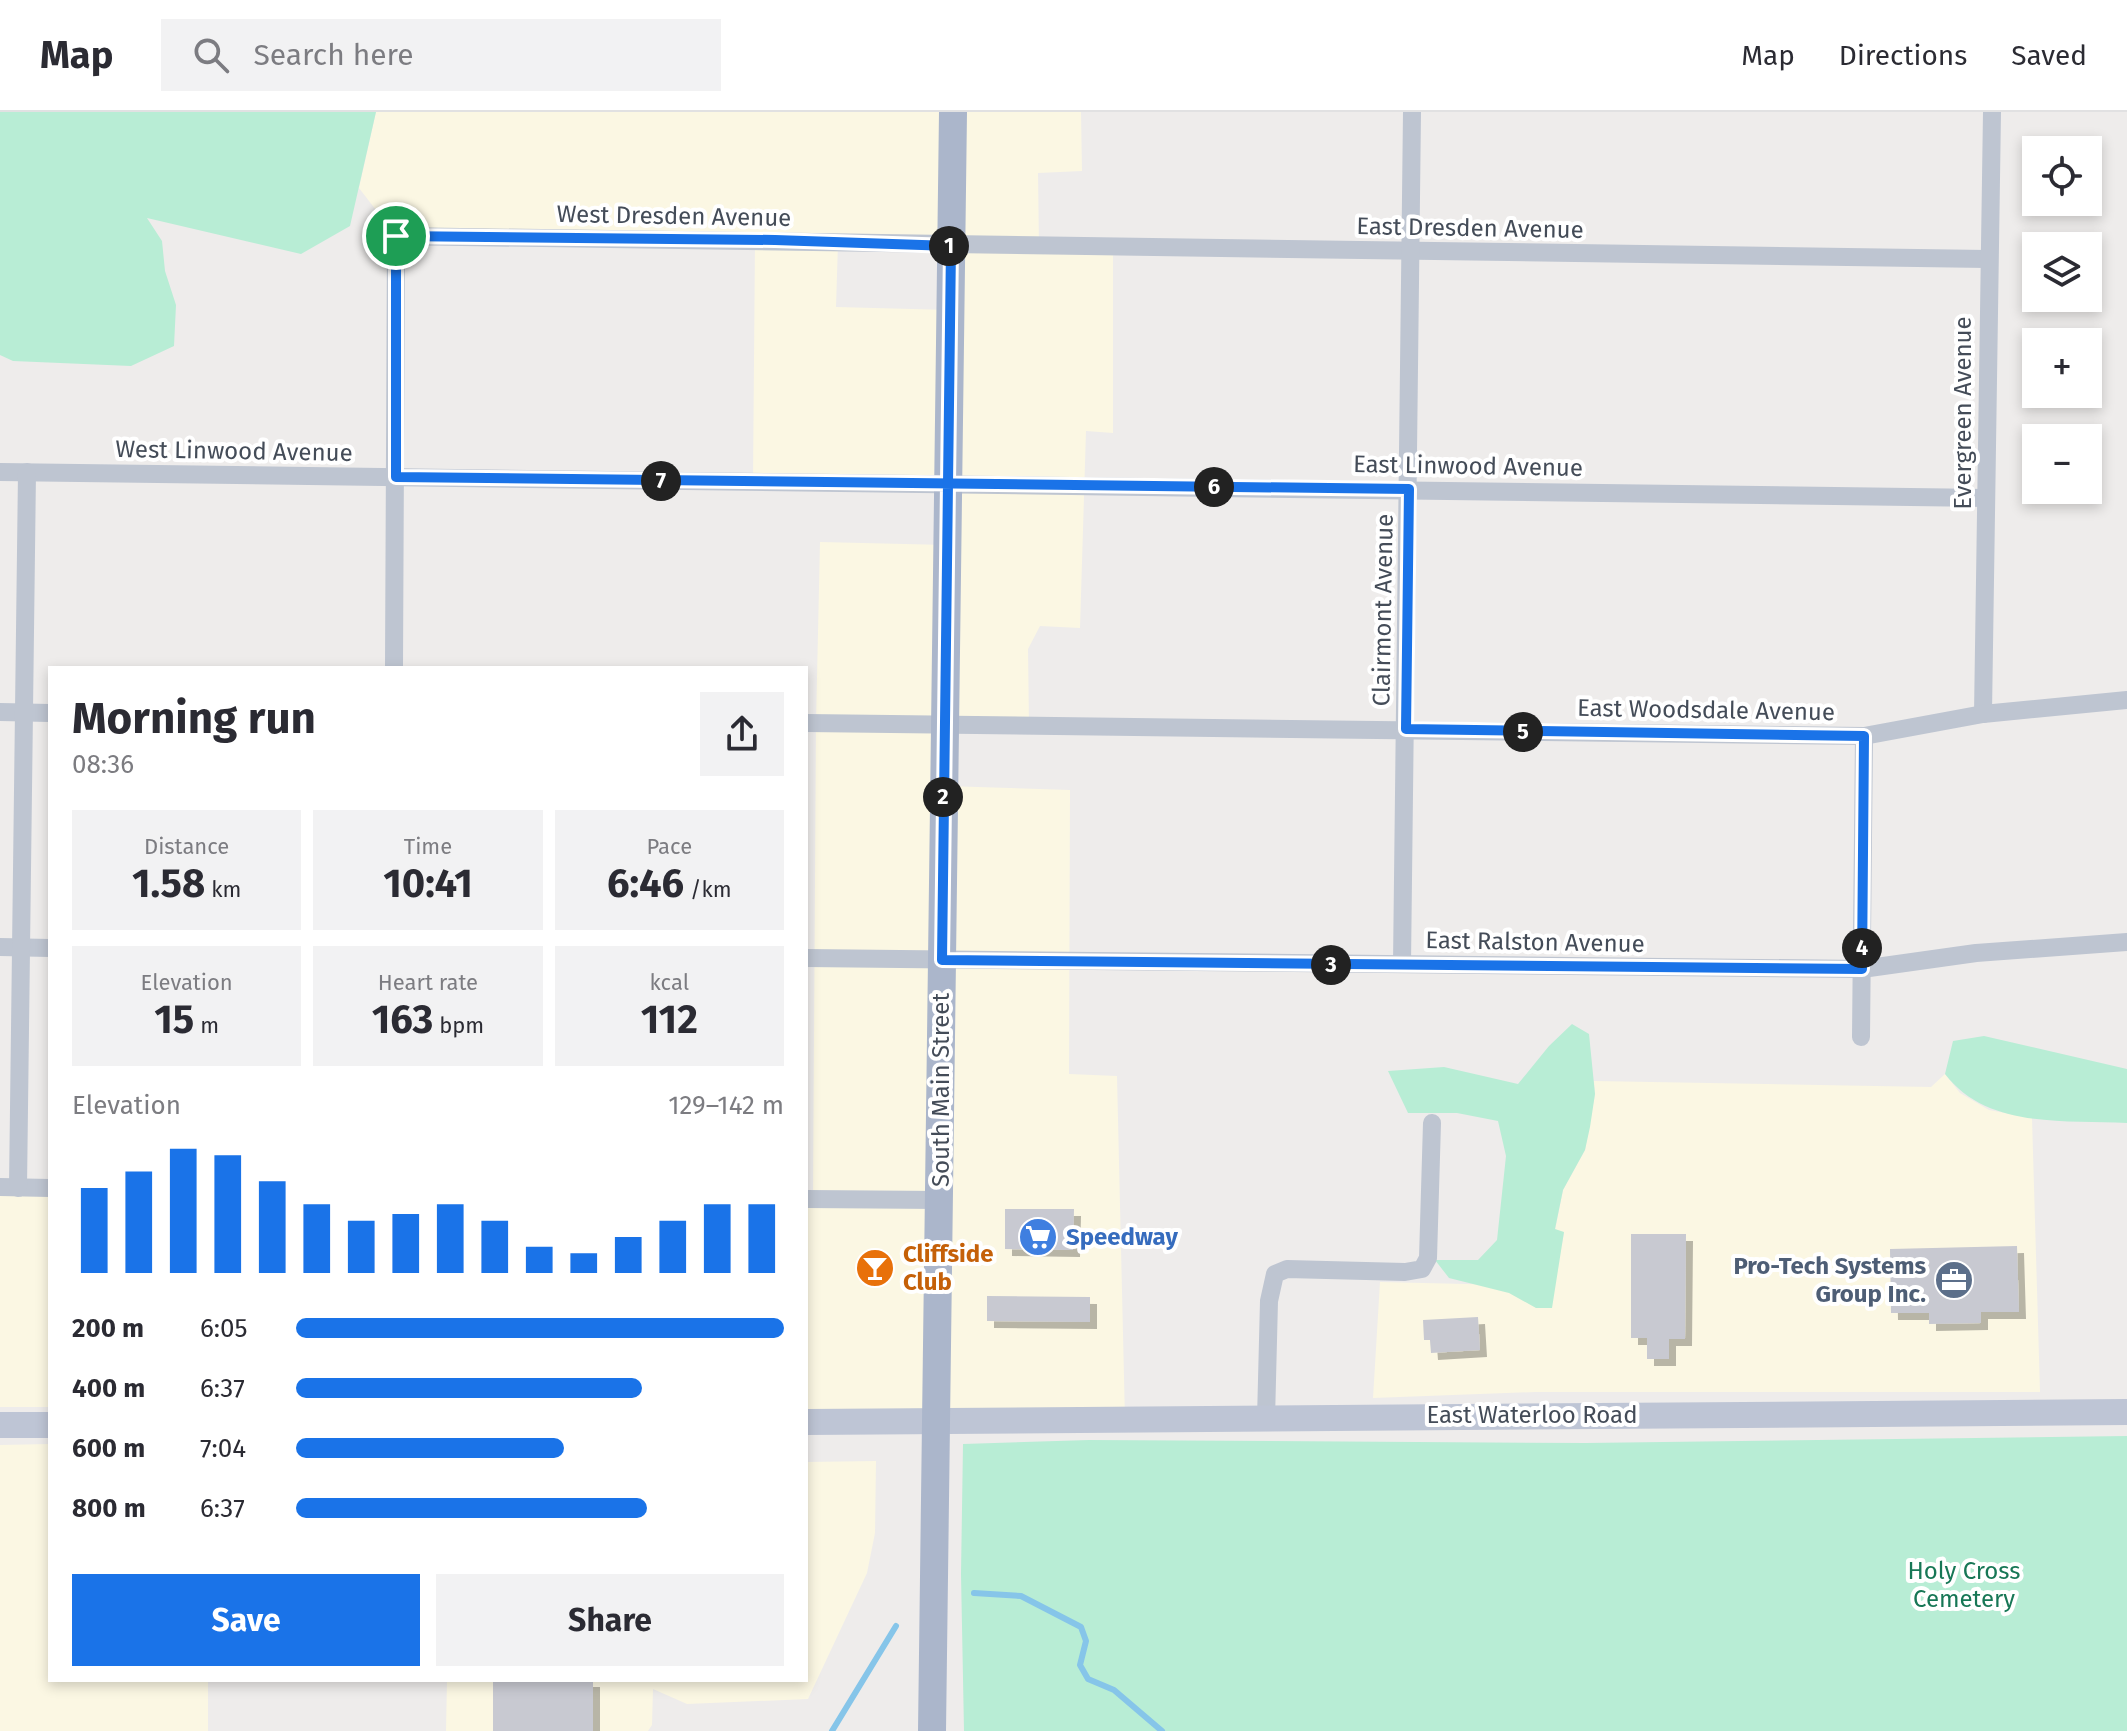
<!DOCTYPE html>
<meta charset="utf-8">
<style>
:root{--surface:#fff;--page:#f2f2f3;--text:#2b2b33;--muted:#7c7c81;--line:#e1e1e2;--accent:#1a73e8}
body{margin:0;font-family:"Fira Sans",sans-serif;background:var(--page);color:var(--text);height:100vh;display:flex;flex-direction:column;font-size:30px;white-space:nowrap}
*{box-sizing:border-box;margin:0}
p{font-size:26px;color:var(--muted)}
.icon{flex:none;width:44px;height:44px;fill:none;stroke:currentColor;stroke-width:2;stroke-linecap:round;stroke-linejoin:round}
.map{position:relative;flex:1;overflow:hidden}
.drawer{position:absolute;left:48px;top:554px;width:760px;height:1016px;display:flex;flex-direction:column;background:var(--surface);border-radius:0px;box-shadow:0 4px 12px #0003}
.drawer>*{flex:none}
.fabs{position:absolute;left:2022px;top:24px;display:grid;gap:16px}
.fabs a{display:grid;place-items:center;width:80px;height:80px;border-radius:0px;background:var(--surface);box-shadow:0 4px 12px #0003;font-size:40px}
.pin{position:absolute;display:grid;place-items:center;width:68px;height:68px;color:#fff;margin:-34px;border:4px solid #fff;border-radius:50%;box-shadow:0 2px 8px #0007}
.km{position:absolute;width:40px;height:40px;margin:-20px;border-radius:50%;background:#222;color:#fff;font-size:22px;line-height:40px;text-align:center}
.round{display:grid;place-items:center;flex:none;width:84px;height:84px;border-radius:0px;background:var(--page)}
.summary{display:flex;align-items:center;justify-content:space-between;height:136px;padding:0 24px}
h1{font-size:44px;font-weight:700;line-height:60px}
.stats{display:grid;grid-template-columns:repeat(3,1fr);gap:12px;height:136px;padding:8px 24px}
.stats div{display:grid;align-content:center;border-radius:0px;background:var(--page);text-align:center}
.stats b{font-size:40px;font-weight:700}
.stats small{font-size:22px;font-weight:400}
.stats p{font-size:22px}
.chart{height:224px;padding:16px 24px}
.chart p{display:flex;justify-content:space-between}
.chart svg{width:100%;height:144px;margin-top:8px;stroke:var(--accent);stroke-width:6}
.cta{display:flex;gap:16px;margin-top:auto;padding:16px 24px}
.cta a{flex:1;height:92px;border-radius:0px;background:var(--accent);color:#fff;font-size:32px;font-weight:700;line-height:92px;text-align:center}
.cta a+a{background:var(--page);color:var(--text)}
ul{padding:0 24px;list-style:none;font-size:26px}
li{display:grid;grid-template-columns:128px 96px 1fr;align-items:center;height:60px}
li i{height:20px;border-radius:10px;background:var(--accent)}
header{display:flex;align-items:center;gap:48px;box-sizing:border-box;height:112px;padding:0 40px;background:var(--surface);border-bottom:2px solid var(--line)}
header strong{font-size:38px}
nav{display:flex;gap:44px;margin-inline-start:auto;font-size:28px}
.search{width:560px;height:72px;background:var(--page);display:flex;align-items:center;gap:20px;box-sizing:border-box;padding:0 28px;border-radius:0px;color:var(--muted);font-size:30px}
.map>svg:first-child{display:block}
.commercial{fill:#fbf7e3;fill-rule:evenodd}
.green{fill:#b8edd5}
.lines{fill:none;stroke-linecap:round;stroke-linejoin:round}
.stream{stroke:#86c5e9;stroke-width:6}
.building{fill:#c8c9d1;filter:url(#shadow)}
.minor{stroke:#bec5d1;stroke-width:18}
.secondary{stroke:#bec5d5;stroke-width:26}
.primary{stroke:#abb6cb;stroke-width:28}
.route-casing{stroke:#fff;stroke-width:16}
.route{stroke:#1a73e8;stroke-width:10}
.labels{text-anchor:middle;stroke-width:8;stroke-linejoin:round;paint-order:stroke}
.street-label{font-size:24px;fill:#444c58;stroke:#fff}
.shop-label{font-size:24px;font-weight:bold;fill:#366cbe;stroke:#fff;text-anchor:start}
.food-label{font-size:24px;font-weight:bold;fill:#c56008;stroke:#fff;text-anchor:start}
.service-label{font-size:24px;font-weight:bold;fill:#4e5e75;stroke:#fff;text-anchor:end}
.park-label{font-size:24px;fill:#177756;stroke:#fff}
</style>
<header>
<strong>Map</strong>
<div class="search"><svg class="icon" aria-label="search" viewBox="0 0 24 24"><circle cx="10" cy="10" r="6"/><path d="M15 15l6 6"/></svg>Search here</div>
<nav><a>Map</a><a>Directions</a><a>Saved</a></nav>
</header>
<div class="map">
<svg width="2127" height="1619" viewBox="0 0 2127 1619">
<defs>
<filter id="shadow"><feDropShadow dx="7" dy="7" stdDeviation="0" flood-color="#0004"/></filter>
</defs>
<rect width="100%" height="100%" fill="#eeeceb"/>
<g class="commercial">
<path d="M376,0H1081L1082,59L1038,61L1039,135L1113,136V321L1086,319L1080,516L1040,514L1028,537L1029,613H945V674L1070,678L1069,962L1117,964L1125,1308L806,1310V1087L813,1086L816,611L820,430L947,433L948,373L753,370L755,128L396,124L359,76ZM838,131L951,134L950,198L836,195Z"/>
<polygon points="1945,962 1960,981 1989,998 2032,1006 2040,1280 1535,1280 1373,1286 1380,1170 1509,1173 1562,1132 1564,1121 1555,1118 1563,1078 1585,1038 1595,982 1594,969 1931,975"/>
<polygon points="0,1077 50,1078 50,1295 0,1295"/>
<polygon points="50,1332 50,1568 208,1568 208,1619 0,1619 0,1333"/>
<polygon points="876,1349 875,1421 867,1461 808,1587 687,1592 653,1577 652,1613 648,1619 446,1619 447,1568 806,1568 806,1350"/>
</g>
<g class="green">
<polygon points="0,0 376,0 350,114 301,142 147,106 162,129 165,159 176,193 174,234 131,254 13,249 0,243"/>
<polygon points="1572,912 1589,922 1595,982 1590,1015 1585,1038 1563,1078 1555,1117 1564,1120 1552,1196 1536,1196 1509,1181 1449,1166 1435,1148 1478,1148 1497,1128 1506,1044 1498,1009 1457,1001 1408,1001 1388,959 1444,955 1518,972 1549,934"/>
<path d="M1984,924L2127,957V1011C2064,1008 1987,1017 1945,962L1953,929Z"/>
<polygon points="2127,1324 2127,1619 964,1619 961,1462 963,1332 1089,1328 1586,1331"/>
</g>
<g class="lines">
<g class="stream">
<polyline points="974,1481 1021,1484 1081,1515 1086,1529 1080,1553 1088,1567 1114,1578 1162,1619"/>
<polyline points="832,1619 896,1514"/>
</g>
</g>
<g class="building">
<polygon points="1005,1097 1074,1097 1073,1138 1005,1137"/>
<polygon points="1631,1122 1686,1122 1685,1227 1669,1227 1669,1247 1647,1247 1647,1226 1631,1226"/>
<polygon points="2017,1134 2019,1200 1981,1200 1981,1211 1929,1212 1929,1201 1891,1201 1890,1137"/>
<polygon points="987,1184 1090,1185 1090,1210 987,1209"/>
<polygon points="1478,1205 1480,1238 1431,1241 1430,1228 1424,1228 1423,1208"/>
<rect x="493" y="1568" width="100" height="51"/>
</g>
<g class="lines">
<g class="minor">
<polyline points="0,360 1986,386"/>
<polyline points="394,556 396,124 1987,147"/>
<polyline points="0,600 50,601"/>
<polyline points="1983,602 1992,0"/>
<polyline points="806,611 1864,624 1983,602 2127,588"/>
<polyline points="0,835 50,836"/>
<polyline points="806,846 1862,857 1976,841 2127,830"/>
<polyline points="1402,852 1412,0"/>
<polyline points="1861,925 1864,624"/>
<polyline points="0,1075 50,1076"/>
<polyline points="18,1076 27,360"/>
<polyline points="806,1087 940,1088"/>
<polyline points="1266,1307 1269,1189 1275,1162 1287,1157 1405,1160 1422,1157 1428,1146 1432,1011"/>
</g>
<g class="secondary">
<polyline points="806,1310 2127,1300"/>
<polyline points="0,1313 50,1313"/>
</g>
<polyline class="primary" points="932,1619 953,0"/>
</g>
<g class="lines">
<defs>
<path id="route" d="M396,124L775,128L951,134C949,372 944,610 942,848L1862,857L1864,624L1406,617L1409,377L396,365V124"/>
</defs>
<use href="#route" class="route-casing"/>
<use href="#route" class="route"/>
</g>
<defs>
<symbol id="supermarket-disc" viewBox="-11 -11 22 22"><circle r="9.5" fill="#3f7fe0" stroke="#fff"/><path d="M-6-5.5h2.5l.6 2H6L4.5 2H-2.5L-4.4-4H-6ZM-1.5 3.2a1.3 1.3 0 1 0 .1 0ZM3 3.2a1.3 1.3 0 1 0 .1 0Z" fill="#fff"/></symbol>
<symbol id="bar-disc" viewBox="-11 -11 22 22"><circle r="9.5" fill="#e8710a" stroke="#fff"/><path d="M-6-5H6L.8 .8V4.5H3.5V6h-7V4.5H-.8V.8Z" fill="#fff"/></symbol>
<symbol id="office-disc" viewBox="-11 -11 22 22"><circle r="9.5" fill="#5c6f8a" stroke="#fff"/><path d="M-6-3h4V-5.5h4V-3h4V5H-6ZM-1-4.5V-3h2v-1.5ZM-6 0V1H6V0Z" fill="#fff"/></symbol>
</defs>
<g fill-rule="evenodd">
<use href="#supermarket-disc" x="1016" y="1103" width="44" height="44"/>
<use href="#bar-disc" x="853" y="1134" width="44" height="44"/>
<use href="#office-disc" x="1932" y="1146" width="44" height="44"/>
</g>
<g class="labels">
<g class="street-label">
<text transform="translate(674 104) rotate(1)" y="8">West Dresden Avenue</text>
<text transform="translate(1470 116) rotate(1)" y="8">East Dresden Avenue</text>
<text transform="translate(1963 301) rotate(-90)" y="8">Evergreen Avenue</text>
<text transform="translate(234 339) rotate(1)" y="8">West Linwood Avenue</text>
<text transform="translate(1468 354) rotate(1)" y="8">East Linwood Avenue</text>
<text transform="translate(1383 498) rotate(-89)" y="8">Clairmont Avenue</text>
<text transform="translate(1706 598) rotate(1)" y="8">East Woodsdale Avenue</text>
<text transform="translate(1535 830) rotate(1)" y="8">East Ralston Avenue</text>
<text transform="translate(941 978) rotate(-90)" y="8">South Main Street</text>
<text x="1532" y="1311">East Waterloo Road</text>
</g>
<g class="shop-label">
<text x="1066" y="1133">Speedway</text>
</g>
<g class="food-label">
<text x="903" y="1150">Cliffside<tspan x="903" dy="28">Club</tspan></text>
</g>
<g class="service-label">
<text x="1926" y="1162">Pro-Tech Systems<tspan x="1926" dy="28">Group Inc.</tspan></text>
</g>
<g class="park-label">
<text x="1964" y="1467">Holy Cross<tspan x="1964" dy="28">Cemetery</tspan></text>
</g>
</g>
</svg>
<div class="fabs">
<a><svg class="icon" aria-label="locate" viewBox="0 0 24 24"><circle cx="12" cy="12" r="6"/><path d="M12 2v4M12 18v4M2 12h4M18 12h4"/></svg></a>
<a><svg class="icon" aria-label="layers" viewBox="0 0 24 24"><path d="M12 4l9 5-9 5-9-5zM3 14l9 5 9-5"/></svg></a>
<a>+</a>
<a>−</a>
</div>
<div class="pin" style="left:396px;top:124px;background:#1e9e55"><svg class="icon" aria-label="arrive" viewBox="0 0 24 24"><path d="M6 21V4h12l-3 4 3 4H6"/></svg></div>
<b class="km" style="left:949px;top:134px">1</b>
<b class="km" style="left:943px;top:685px">2</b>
<b class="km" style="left:1331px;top:853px">3</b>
<b class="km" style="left:1862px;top:836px">4</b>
<b class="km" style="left:1523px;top:620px">5</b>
<b class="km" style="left:1214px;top:375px">6</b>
<b class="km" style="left:661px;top:369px">7</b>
<section class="drawer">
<div class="summary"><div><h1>Morning run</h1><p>08:36</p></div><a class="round"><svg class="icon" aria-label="share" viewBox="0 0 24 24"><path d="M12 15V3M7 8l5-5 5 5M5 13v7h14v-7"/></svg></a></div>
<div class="stats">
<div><p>Distance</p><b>1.58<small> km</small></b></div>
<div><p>Time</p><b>10:41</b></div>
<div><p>Pace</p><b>6:46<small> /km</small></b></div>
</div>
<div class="stats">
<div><p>Elevation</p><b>15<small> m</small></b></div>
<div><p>Heart rate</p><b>163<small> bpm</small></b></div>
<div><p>kcal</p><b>112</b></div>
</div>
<div class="chart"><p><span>Elevation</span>129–142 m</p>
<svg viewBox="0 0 160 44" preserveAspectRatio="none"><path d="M5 44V18M15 44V13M25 44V6M35 44V8M45 44V16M55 44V23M65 44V28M75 44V26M85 44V23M95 44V28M105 44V36M115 44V38M125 44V33M135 44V28M145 44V23M155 44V23"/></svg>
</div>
<ul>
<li><b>200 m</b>6:05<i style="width:100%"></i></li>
<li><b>400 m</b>6:37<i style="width:71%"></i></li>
<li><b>600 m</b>7:04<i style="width:55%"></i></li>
<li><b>800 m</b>6:37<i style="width:72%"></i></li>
</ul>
<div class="cta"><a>Save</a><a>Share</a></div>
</section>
</div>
